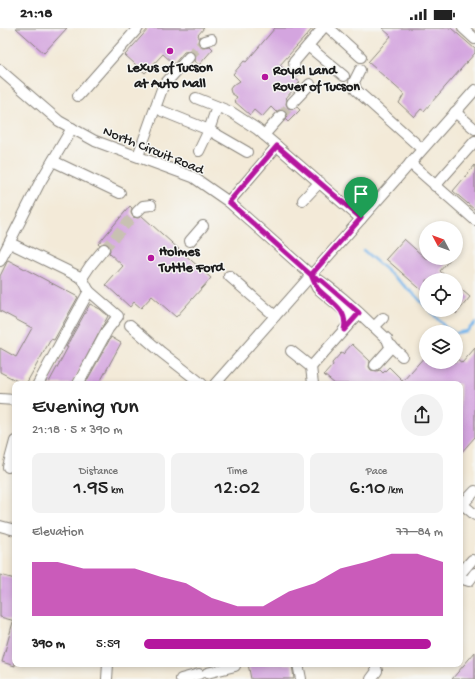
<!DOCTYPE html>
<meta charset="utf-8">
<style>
:root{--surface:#fff;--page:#f2f2f2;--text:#222;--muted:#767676;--accent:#b5179e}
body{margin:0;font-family:"Gochi Hand",sans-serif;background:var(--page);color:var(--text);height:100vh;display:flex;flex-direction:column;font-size:15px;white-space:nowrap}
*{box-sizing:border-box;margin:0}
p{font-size:13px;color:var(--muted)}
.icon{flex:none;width:22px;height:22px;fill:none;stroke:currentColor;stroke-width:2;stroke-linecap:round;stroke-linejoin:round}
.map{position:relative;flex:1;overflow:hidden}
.details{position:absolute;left:12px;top:353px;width:451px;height:286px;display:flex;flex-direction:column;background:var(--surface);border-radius:8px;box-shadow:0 2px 6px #0003}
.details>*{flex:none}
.needle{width:26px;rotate:311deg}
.fabs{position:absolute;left:419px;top:193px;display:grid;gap:8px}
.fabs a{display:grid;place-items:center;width:44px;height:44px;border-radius:50%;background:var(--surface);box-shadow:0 2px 6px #0003;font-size:20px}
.pin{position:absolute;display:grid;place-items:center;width:34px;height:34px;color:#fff;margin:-41px -17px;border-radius:50% 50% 50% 0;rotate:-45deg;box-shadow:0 0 4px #0007}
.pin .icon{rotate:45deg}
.round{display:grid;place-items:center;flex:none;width:42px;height:42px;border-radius:21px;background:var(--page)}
.summary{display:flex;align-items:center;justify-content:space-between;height:68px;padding:0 20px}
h1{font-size:22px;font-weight:600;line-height:30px}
.stats{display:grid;grid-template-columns:repeat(3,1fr);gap:6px;height:68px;padding:4px 20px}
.stats div{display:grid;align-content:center;border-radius:8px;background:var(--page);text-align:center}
.stats b{font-size:20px;font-weight:600}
.stats small{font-size:11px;font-weight:400}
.stats p{font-size:11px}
.chart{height:112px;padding:8px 20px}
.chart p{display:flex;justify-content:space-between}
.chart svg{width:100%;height:72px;margin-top:4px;fill:var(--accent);opacity:.7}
ul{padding:0 20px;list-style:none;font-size:13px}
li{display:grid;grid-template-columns:64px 48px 1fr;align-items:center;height:30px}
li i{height:10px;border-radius:5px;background:var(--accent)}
.status{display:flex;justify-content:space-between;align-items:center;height:28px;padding:0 20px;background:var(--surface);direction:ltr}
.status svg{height:11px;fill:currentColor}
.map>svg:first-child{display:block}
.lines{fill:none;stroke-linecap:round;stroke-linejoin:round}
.stream{stroke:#79b7ec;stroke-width:2.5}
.building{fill:#d4a5df}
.minor-tunnel{stroke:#c8c1b2;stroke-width:10;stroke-dasharray:10 5;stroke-linecap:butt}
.minor-casing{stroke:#88837a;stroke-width:12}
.minor{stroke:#fff;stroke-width:10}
.route-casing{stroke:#fff;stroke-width:8}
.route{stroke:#b5179e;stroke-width:5}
.poi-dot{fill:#b5179e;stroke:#f6f6f2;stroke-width:1.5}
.labels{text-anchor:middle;stroke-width:3;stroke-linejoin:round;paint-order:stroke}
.poi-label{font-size:14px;font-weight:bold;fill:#1c1c1c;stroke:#f6f6f2;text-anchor:start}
.street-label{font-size:14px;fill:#1c1c1c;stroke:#f6f6f2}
</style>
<div class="status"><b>21:18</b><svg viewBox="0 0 49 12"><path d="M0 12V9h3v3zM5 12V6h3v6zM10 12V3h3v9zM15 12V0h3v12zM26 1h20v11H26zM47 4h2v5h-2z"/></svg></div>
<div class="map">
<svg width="475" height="651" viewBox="0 0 475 651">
<rect width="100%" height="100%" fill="#f6f6f2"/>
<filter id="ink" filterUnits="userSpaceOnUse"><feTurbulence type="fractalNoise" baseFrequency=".025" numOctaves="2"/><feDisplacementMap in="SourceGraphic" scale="8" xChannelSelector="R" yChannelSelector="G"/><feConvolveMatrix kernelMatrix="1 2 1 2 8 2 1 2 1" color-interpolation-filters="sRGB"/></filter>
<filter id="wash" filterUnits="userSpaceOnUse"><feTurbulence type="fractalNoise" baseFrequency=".012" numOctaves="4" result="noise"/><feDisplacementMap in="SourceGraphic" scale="16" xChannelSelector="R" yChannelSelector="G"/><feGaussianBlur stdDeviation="0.9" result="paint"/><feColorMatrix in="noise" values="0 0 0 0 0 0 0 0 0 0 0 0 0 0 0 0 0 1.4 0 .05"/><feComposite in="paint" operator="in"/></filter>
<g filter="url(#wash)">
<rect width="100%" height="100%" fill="#f3ead8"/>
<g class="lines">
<g class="stream">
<polyline points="363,222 415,267 426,279"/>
<polyline points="429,282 445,299 453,304"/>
<polyline points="456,305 467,303 475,295"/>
</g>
</g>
<g id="blocks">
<g class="building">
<polygon points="16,0 67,0 44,25"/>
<polygon points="149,0 204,0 198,7 199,9 198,15 202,19 210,18 213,21 199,37 194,33 195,27 191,23 184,24 174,36 163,26 145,45 125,27"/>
<polygon points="275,0 313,0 280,37 290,47 300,54 286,70 287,71 286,76 288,80 293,81 297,79 300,82 288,94 286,92 287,86 285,83 279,82 276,84 271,79 262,89 254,82 250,87 234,73 237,69 231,65 230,61 232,58 240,53 233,46 244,33 246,34"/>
<polygon points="382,0 451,0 475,21 475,25 424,83 421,81 414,89 399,75 404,66 368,34 391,8"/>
<polygon points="475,137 475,182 453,163"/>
<polygon points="130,178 132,180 131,185 133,189 138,190 142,188 211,250 176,289 152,268 141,280 134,274 130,279 106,257 123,238 109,225 110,222 108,216 105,215 99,217 98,216"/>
<polygon points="404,211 425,230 451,230 440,243 450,252 426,252 426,266 386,231"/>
<polygon points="8,232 78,269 54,312 51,311 26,356 23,356 0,344 0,320 16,329 32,300 0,283 0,248"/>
<polygon points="456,257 470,269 456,286"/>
<polygon points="90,276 100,281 108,288 72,356 48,356 68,319 66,319"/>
<polygon points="111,309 121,315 99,356 85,356"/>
<polygon points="352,316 370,333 369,339 371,342 377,343 380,342 383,345 389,339 403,353 426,327 426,334 456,334 456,330 462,335 475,320 475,409 460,426 460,356 335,356 324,347 333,337 332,335 341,325 343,326"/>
<polygon points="0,547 15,551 15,593 0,589"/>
<polygon points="13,594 15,594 15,638 2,634"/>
<polygon points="475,624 475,651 452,651"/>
<polygon points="248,636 292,636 294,651 251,651"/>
</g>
</g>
</g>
<g filter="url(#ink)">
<use href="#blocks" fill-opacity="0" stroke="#88837a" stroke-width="1"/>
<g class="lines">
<g class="minor-tunnel">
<polyline points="189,29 204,13"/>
<polyline points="281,88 292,75"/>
<polyline points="104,221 137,184"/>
</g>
<defs>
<g id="minor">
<polyline points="329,0 361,29"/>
<polyline points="463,0 475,11"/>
<polyline points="204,13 211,11"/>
<polyline points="308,18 344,48"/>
<path d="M0,42L59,93L95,113L193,149L229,174L311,247C339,264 363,289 387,311L389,316L402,328"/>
<polyline points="360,42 354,54 356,62 422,121"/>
<polyline points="295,43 294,34 323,0"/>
<polyline points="78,68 138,0"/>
<polyline points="196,70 231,84 257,101 277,118"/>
<polyline points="292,75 310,56"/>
<polyline points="162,83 209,102 217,79"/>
<polyline points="455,84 475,101"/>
<polyline points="264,107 281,88"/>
<polyline points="199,123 209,102 247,124"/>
<polyline points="138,128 163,58 189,29"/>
<polyline points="53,133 120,165"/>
<polyline points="410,135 475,192"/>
<polyline points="435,158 475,113"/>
<polyline points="303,172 320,154"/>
<polyline points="229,174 277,118 361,191"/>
<polyline points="137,184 143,178 151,177"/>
<polyline points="190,213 203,198"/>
<polyline points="10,215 82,250 89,263 38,356"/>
<polyline points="0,233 39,156 72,100"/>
<polyline points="311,247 317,260 354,291"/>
<polyline points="229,248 275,288"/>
<polyline points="82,250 90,238 104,221"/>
<polyline points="130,297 161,324 202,356"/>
<polyline points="374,299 383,290"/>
<polyline points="291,323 311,339 313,356"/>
<polyline points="375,337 392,318"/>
<polyline points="311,339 359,285"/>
<polyline points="78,356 108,301 118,288 89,263"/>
<polyline points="215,356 475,62"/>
<polyline points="0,371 15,372"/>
<polyline points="8,439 15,413"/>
<polyline points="460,474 475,487"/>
<polyline points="460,479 475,463"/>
<polyline points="0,498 15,502"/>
<polyline points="460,546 472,532"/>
<polyline points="460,550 469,553 475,545"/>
<polyline points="298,636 301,651"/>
<polyline points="207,645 235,638"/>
<polyline points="107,651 108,636"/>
<polyline points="181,651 199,646"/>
<polyline points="371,651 377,643 375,636"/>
</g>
</defs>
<use href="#minor" class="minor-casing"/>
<use href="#minor" class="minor"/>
</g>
</g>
<g class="lines" filter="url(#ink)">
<defs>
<path id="route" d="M361,190L277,118L229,174L311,247C313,251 315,257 318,261C330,274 349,281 344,302L359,285L322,253L311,247L361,190"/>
</defs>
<use href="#route" class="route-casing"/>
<use href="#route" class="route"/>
</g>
<g class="poi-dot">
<circle cx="170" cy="23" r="4"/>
<circle cx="265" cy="49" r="4"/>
<circle cx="151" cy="230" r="4"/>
</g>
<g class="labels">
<g class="poi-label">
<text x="170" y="43" text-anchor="middle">Lexus of Tucson<tspan x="170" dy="16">at Auto Mall</tspan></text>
<text x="273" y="46">Royal Land<tspan x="273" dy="16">Rover of Tucson</tspan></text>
<text x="159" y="227">Holmes<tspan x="159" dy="16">Tuttle Ford</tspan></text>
</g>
<g class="street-label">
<text transform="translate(154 121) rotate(22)" y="5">North Circuit Road</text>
</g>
</g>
</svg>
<div class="fabs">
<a><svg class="needle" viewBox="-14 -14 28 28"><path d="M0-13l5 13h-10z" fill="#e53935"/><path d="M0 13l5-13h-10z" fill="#767676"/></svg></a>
<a><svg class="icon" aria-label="locate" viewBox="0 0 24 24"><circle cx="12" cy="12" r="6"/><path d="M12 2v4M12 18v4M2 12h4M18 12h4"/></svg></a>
<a><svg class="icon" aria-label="layers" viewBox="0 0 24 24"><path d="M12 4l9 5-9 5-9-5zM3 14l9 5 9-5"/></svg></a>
</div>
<div class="pin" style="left:361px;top:190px;background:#1e9e55"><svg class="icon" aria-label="arrive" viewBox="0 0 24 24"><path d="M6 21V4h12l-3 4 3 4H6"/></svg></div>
<section class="details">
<div class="summary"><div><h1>Evening run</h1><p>21:18 · 5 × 390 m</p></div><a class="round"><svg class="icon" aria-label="share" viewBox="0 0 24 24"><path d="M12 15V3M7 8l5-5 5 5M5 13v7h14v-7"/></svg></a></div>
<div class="stats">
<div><p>Distance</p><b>1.95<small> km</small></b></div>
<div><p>Time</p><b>12:02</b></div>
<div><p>Pace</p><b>6:10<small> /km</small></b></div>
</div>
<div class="chart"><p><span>Elevation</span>77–84 m</p>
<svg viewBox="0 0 160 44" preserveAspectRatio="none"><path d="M0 44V11L10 11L20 15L30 15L40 15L50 20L60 24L70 33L80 38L90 38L100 29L110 24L120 15L130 11L140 6L150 6L160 11V44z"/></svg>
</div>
<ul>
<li><b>390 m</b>5:59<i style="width:96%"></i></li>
</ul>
</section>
</div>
